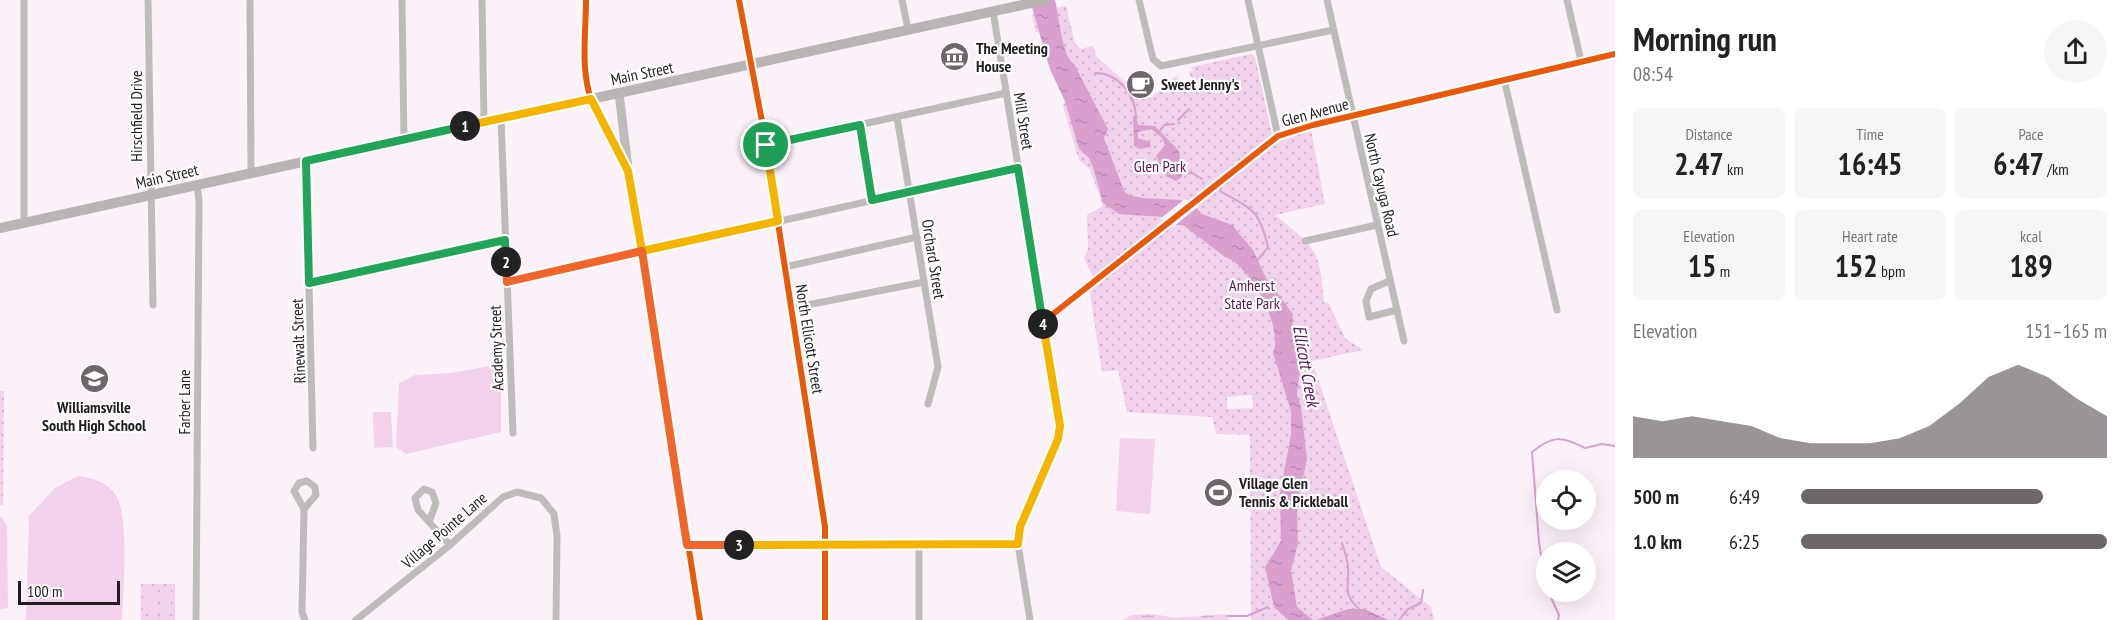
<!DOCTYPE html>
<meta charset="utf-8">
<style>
:root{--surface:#fff;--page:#f6f6f6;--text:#222;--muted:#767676;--accent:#6d676c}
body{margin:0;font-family:"PT Sans Narrow",sans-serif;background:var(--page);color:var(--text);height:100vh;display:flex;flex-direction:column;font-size:22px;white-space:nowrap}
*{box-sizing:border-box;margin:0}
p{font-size:20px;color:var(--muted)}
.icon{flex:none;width:33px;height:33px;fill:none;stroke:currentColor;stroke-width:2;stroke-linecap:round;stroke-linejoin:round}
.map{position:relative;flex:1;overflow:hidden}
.side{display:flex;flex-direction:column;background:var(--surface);width:510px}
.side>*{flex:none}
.buttons{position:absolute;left:1536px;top:470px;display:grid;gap:12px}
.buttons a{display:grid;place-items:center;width:60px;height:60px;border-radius:50%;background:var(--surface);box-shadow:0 6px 24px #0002;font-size:30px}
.scale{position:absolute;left:18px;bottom:15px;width:102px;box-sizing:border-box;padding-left:6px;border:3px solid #211c20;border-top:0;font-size:16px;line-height:21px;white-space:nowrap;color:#211c20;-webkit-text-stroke:4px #fff;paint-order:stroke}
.pin{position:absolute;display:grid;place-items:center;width:51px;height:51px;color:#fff;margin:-26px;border:3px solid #fff;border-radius:50%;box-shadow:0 2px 6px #0007}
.km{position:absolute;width:30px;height:30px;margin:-15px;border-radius:50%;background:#222;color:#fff;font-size:16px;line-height:30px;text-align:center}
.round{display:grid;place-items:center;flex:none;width:63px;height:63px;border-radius:32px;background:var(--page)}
.summary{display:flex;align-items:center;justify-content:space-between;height:102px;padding:0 18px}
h1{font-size:33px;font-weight:600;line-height:45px}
.stats{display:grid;grid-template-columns:repeat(3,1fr);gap:9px;height:102px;padding:6px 18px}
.stats div{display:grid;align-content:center;border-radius:9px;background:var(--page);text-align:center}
.stats b{font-size:30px;font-weight:600}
.stats small{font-size:16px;font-weight:400}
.stats p{font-size:16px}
.chart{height:168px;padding:12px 18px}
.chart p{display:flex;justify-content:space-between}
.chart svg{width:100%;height:108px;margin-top:6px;fill:var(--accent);opacity:.7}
ul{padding:0 18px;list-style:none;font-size:20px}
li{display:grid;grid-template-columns:96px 72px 1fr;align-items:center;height:45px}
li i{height:15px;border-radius:8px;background:var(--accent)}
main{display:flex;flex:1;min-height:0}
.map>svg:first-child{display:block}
.wetland{fill:url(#wetland-marsh)}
.park{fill:url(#park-dots);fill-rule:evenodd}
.pitch{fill:#f2d2eb}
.water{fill:url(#water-ripples)}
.pier{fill:#faf2f8}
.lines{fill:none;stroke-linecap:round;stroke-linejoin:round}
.stream{stroke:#d9a0ce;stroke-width:2}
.minor{stroke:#bebcbb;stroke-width:7}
.tertiary{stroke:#bebcbb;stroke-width:9}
.primary{stroke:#b8b5b4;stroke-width:10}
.cycleway-casing{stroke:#fff;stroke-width:10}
.cycleway{stroke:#e8590c;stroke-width:6}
.split-1-casing{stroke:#fff;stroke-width:12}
.split-2-casing{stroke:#fff;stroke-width:12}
.split-3-casing{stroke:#fff;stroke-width:12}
.split-4-casing{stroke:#fff;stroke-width:12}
.split-5-casing{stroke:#fff;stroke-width:12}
.split-1{stroke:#f5b400;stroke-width:8}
.split-2{stroke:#22a559;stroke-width:8}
.split-3{stroke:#f0652b;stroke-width:8}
.split-4{stroke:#f5b400;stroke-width:8}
.split-5{stroke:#22a559;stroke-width:8}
.labels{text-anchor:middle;stroke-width:4.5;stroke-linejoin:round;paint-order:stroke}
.poi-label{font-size:16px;font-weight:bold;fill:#211c20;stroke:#fff;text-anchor:start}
.street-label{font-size:16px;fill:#211c20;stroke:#fff}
.park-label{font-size:16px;fill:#5d1653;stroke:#fff}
.water-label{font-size:18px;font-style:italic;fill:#5d1653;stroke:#fff}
</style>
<main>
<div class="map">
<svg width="1615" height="620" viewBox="0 0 1615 620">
<defs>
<pattern id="wetland-marsh" width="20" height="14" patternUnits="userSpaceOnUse" patternTransform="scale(1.5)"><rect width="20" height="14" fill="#f2d2eb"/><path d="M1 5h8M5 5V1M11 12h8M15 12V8" fill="none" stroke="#cfb4c9"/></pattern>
<pattern id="park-dots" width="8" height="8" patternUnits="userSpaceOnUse" patternTransform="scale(1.5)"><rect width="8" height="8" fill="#f2d2eb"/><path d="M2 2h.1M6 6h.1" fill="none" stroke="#cfb4c9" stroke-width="1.8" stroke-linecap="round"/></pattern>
<pattern id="water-ripples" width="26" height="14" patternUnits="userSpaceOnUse" patternTransform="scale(1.5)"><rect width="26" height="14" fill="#d9a0ce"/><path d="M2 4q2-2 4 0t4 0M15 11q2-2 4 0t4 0" fill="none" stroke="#ba89b1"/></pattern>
</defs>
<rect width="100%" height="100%" fill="#faf2f8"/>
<polygon class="wetland" points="1154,614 1174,618 1225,614 1229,620 1123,620 1132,615"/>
<g class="park">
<path d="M1066,6L1075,43L1080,49L1093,46L1096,56L1136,92L1139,89L1151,98L1176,76L1185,89L1194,86L1189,72L1193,71L1191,67L1251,54L1255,57L1274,144L1311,130L1325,204L1275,215C1316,248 1320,249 1324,303L1328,302L1345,338L1363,350L1312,361L1381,567L1431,607L1434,620H1251L1250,435L1216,434L1212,417L1127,412L1118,370L1102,372L1089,287L1095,281L1084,258L1088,249L1087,215L1103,206L1090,170L1079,160L1063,106L1065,101L1050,69L1039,32H1036L1032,14ZM1252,395L1253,408L1227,409V397Z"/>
<polygon points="0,391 4,391 3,505 0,505"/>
<rect x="141" y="584" width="34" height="36"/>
</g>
<g class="pitch">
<polygon points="501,364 501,432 406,454 396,447 399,383 415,375 451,373"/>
<polygon points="373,412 391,412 393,447 374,448"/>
<polygon points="1120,438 1155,439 1150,514 1116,511"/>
<path d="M78,476C92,478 107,482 115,494C130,515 123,592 122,620H26L29,516L55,488Z"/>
<polygon points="0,516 7,525 8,608 0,609"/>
<rect x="145" y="590" width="11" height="24"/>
<polygon points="160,590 171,590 171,615 160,614"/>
</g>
<g class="water">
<path d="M1030,0H1055C1059,15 1062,57 1074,64L1108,129L1104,138L1124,191L1129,195L1143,198L1181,200L1196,207L1202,214L1232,225L1253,250L1266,278L1293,314L1292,331L1300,369L1297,394L1301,407L1307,459L1297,506L1298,543L1291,571L1297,607L1313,620H1288L1274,607L1265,567L1281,541L1280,493L1291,435V411L1273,353C1284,329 1250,264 1225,257L1183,225H1176L1163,217L1119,214L1103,203L1094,170L1089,158L1079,149L1065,101L1050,69Z"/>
<polygon points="1133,116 1136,116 1138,125 1155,126 1179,151 1182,177 1176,181 1166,176 1156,156 1165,145 1162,138 1151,129 1138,132 1138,138 1150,142 1151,147 1139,149 1134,146"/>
<polygon points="1348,609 1365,609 1388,620 1316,620"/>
</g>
<polygon class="pier" points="1185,199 1199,206 1173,227 1160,219"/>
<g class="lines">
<g class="stream">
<path d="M1095,73C1118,73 1135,94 1136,116"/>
<polyline points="1178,120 1189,109"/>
<polyline points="1160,131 1164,125 1174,124"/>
<polyline points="1182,173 1192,173 1202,179"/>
<path d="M1220,191C1253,210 1259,209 1268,247L1257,261"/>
<path d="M1342,543C1344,550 1347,558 1348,566C1350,586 1341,592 1359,609"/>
<path d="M1546,587L1539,542L1532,452C1553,435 1561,436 1585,448L1602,444L1615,446"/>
<polyline points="1548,591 1559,615 1558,620"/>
<polyline points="1227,616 1247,616 1268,607"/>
<polyline points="1399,620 1408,609 1421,603 1423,590"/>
</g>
<g class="minor">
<polyline points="148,0 153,305"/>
<polyline points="250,0 251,173"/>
<polyline points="402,0 404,140"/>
<polyline points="482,0 484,122"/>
<polyline points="739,0 764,132 825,527 825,620"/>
<polyline points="902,0 908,29"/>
<polyline points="1139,0 1153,59 1161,66 1333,30"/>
<polyline points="1248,0 1278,136"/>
<polyline points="1327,0 1404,341"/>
<polyline points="1567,0 1581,61"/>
<polyline points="993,11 1060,425 1058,439 1021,527 1018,544 1030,620"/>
<polyline points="1504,79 1557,310"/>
<polyline points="897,117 938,367 928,404"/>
<polyline points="501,118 513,433"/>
<polyline points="859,125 872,200"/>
<polyline points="766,145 1006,93"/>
<polyline points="306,161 313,448"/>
<polyline points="24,222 24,0"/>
<polyline points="1305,241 1377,225"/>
<polyline points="785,267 917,237"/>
<polyline points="1389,281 1371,289 1366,301 1369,317 1397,310"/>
<polyline points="507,282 1018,168"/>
<polyline points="309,283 505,240"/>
<polyline points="792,308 924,282"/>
<polyline points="1043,322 1278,136 1313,125 1615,54"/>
<polygon points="307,481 315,487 316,495 304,509 294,491 299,483"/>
<polyline points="304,509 302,612 305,620"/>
<polyline points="429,522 418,510 415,498 424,489 432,492 436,503 429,522 450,545"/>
<polyline points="919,544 919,620"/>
<polyline points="687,545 1018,544"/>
<polyline points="196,620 199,201 197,184"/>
<polyline points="356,620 450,545 503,497 517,492 541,498 554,514 557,536 556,620"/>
</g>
<g class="tertiary">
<path d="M586,0C586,32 580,71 592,102C603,131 624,155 632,186L700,620"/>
<polyline points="619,93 628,168"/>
</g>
<polyline class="primary" points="0,228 1045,0"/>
<defs>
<g id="cycleway">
<path d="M586,0C586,32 580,71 592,102C603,131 624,155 632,186L700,620"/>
<polyline points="739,0 764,132 825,527 825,620"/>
<polyline points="1043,322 1278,136 1313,125 1615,54"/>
</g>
</defs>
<use href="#cycleway" class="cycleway-casing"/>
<use href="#cycleway" class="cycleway"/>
</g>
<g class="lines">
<defs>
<polyline id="split-1" points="465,126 591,99 628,171 642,251 778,221 766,145"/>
<polyline id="split-2" points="465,126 306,161 309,283 505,240 506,262"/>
<polyline id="split-3" points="506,262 507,282 642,251 687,545 739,545"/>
<polyline id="split-4" points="739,545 1018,544 1020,527 1058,439 1060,426 1043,324"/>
<polyline id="split-5" points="766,145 860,125 872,200 1018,168 1043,324"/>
</defs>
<use href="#split-1" class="split-1-casing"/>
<use href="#split-2" class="split-2-casing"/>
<use href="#split-3" class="split-3-casing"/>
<use href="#split-4" class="split-4-casing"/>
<use href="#split-5" class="split-5-casing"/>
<use href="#split-1" class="split-1"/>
<use href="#split-2" class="split-2"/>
<use href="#split-3" class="split-3"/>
<use href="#split-4" class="split-4"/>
<use href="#split-5" class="split-5"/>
</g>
<defs>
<symbol id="museum-disc" viewBox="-11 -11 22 22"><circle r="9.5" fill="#6d676c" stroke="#fff"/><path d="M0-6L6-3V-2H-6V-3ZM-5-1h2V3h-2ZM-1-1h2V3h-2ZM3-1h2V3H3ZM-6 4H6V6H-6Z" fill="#fff"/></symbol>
<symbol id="cafe-disc" viewBox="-11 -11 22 22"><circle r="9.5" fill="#6d676c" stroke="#fff"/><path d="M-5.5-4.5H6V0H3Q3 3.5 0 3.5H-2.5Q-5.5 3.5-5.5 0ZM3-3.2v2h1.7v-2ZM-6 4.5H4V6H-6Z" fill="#fff"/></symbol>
<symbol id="school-disc" viewBox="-11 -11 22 22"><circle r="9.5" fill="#6d676c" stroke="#fff"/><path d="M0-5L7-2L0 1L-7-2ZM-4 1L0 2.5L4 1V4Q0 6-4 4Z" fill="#fff"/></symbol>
<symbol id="stadium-disc" viewBox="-11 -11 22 22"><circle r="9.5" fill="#6d676c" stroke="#fff"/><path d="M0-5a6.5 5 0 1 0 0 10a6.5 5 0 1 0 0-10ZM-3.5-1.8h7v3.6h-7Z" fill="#fff"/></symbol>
</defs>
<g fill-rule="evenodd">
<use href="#museum-disc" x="938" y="40" width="33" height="33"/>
<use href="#cafe-disc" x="1124" y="68" width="33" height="33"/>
<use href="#school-disc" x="78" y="362" width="33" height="33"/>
<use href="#stadium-disc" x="1202" y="476" width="33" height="33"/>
</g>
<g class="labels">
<g class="poi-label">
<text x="976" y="54">The Meeting<tspan x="976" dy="18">House</tspan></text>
<text x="1161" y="90">Sweet Jenny's</text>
<text x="94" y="413" text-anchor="middle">Williamsville<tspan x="94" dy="18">South High School</tspan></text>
<text x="1239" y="489">Village Glen<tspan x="1239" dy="18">Tennis &amp; Pickleball</tspan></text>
</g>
<g class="street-label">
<text transform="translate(642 73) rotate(-12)" y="6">Main Street</text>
<text transform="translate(1315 112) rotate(-15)" y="6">Glen Avenue</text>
<text transform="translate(136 116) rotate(-90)" y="6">Hirschfield Drive</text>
<text transform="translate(1024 121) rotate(81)" y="6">Mill Street</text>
<text transform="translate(167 176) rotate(-13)" y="6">Main Street</text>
<text transform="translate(1382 185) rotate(77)" y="6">North Cayuga Road</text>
<text transform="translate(934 259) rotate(81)" y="6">Orchard Street</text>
<text transform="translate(810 339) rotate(81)" y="6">North Ellicott Street</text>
<text transform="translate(298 341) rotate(-92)" y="6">Rinewalt Street</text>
<text transform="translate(496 348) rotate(-92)" y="6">Academy Street</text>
<text transform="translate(184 402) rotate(-90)" y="6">Farber Lane</text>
<text transform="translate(444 530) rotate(-41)" y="6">Village Pointe Lane</text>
</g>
<g class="park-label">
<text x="1160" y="172">Glen Park</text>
<text x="1252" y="291">Amherst<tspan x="1252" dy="18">State Park</tspan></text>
</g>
<g class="water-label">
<text transform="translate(1306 366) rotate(80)" y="6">Ellicott Creek</text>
</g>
</g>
</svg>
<div class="buttons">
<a><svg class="icon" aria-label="locate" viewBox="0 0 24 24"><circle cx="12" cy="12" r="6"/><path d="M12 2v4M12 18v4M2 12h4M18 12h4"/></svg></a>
<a><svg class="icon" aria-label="layers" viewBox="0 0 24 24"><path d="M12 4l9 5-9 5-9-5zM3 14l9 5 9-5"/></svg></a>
</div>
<div class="scale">100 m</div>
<div class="pin" style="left:766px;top:145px;background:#1e9e55"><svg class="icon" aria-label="arrive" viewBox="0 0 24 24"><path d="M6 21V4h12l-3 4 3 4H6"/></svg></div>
<b class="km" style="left:465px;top:126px">1</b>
<b class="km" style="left:506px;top:262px">2</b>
<b class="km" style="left:739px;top:545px">3</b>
<b class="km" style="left:1043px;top:324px">4</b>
</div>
<section class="side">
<div class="summary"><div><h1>Morning run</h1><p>08:54</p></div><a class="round"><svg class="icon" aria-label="share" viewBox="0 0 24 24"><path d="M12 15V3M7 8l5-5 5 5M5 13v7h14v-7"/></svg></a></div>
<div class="stats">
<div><p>Distance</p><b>2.47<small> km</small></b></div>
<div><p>Time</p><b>16:45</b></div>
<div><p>Pace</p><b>6:47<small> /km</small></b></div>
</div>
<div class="stats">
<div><p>Elevation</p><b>15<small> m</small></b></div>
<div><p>Heart rate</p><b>152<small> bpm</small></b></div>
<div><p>kcal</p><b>189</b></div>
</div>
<div class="chart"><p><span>Elevation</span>151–165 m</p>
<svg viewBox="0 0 160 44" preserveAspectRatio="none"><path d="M0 44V27L10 29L20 27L30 29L40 31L50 36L60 38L70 38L80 38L90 36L100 31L110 22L120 11L130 6L140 11L150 20L160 27V44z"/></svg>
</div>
<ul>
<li><b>500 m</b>6:49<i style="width:79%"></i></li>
<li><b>1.0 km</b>6:25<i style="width:100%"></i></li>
</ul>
</section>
</main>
